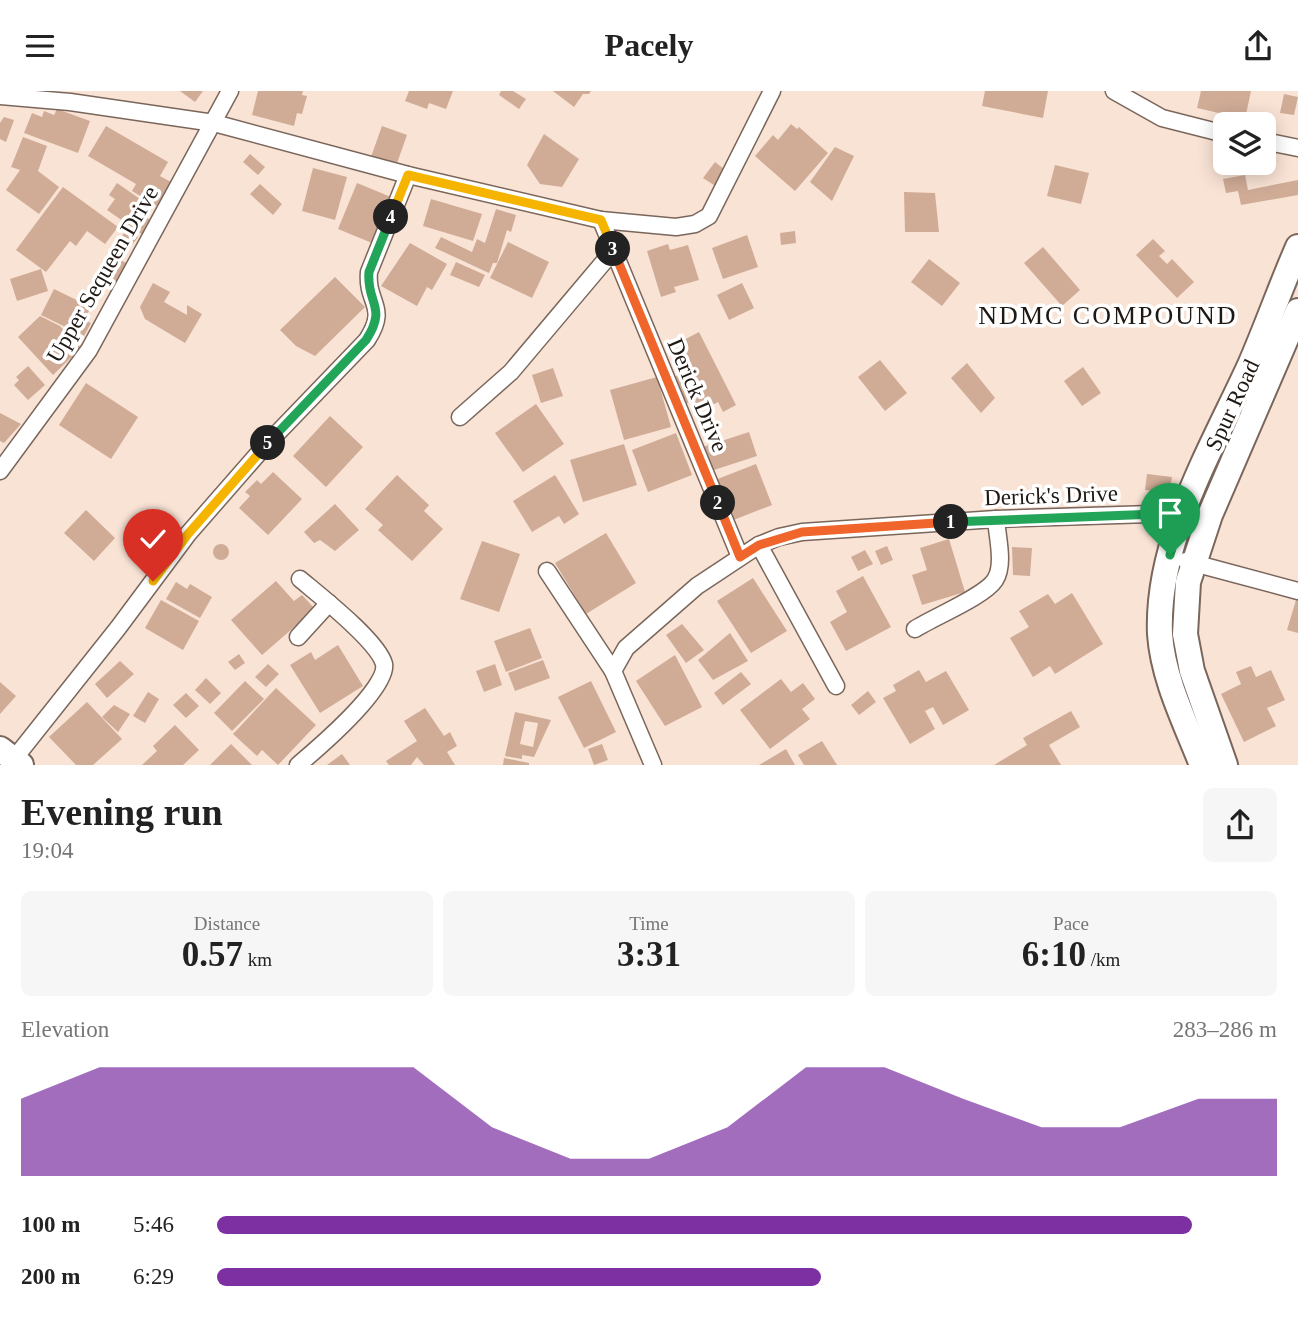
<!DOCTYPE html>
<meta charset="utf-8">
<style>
:root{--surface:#fff;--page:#f6f6f6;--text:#222;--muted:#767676;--accent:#7c30a2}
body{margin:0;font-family:"Times New Roman",serif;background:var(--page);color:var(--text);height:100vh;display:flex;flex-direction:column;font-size:26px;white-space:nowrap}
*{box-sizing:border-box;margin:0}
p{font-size:23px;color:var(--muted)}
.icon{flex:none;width:38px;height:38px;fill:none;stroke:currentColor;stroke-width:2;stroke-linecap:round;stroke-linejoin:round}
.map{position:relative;height:674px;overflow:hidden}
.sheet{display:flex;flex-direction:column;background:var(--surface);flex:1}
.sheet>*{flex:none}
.controls{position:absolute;left:1213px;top:21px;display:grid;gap:14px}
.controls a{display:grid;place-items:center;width:63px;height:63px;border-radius:10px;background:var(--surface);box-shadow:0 4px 18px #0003;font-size:35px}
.pin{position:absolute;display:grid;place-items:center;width:60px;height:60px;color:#fff;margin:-72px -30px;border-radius:50% 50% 50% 0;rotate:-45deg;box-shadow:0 0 7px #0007}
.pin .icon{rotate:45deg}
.km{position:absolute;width:35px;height:35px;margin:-18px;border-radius:50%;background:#222;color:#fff;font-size:19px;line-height:35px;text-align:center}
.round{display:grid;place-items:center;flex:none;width:74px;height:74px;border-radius:10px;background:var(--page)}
.overview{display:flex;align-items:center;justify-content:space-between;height:119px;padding:0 21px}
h1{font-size:38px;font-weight:800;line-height:52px}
.metrics{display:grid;grid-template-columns:repeat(3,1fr);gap:10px;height:119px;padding:7px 21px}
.metrics div{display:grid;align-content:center;border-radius:10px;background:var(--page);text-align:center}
.metrics b{font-size:35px;font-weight:800}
.metrics small{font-size:19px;font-weight:400}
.metrics p{font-size:19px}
.chart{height:196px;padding:14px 21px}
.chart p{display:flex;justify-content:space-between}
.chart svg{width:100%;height:126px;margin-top:7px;fill:var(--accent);opacity:.7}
ul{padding:0 21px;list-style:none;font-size:23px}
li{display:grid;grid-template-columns:112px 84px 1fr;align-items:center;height:52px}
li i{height:18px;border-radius:9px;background:var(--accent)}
header{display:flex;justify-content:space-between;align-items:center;height:91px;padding:0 21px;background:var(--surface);font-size:32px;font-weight:800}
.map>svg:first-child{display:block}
.building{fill:#d0ac97;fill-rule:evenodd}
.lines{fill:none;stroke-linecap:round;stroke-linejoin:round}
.street-casing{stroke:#7a665b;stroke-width:19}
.primary-casing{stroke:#7a665b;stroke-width:28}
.street{stroke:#fff;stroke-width:16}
.primary{stroke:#fff;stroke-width:24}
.split-1-casing{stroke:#fff;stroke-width:14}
.split-2-casing{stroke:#fff;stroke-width:14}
.split-3-casing{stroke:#fff;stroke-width:14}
.split-4-casing{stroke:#fff;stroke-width:14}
.split-5-casing{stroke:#fff;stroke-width:14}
.split-6-casing{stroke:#fff;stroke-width:14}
.split-1{stroke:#22a559;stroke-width:9}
.split-2{stroke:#f0652b;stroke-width:9}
.split-3{stroke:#f0652b;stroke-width:9}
.split-4{stroke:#f5b400;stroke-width:9}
.split-5{stroke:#22a559;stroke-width:9}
.split-6{stroke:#f5b400;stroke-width:9}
.labels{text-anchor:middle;stroke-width:7;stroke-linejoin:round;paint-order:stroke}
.street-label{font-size:23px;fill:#1f1813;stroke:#fff}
.quarter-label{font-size:26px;letter-spacing:2px;fill:#1f1813;stroke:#fff}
</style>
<header><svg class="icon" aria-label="menu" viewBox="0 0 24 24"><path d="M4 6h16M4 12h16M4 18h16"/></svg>Pacely<svg class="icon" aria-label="share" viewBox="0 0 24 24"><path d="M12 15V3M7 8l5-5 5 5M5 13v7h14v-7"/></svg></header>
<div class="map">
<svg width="1298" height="674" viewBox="0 0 1298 674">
<rect width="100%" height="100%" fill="#f9e3d5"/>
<g class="building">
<polygon points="180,0 203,0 195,11"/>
<polygon points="258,0 303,0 302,4 307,5 302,23 297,22 294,35 252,24"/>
<polygon points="409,0 453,0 446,18 429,12 427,18 405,10"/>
<polygon points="501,0 513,0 526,8 519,18 499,4"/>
<polygon points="553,0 591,0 589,3 583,3 574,16"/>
<polygon points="985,0 1048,0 1043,27 982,15"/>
<polygon points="1201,0 1251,0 1245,28 1197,17"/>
<polygon points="1284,3 1298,6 1294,24 1280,22"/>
<polygon points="57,18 90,30 78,62 24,42 32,22 42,26 44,20 54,24"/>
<polygon points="4,26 14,29 6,51 0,48 0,32"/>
<polygon points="791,33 797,38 799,36 828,62 795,100 755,65 773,44 778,49"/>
<polygon points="106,35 168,71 160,85 171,91 157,115 132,100 136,93 88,65"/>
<polygon points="382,35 407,44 396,75 371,66"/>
<polygon points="544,43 579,68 562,96 540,93 527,74"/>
<polygon points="23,46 47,55 38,80 59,96 39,123 6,99 20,79 11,76"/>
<polygon points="835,56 854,65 832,110 810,91"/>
<polygon points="250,63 265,76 258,84 243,71"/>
<polygon points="715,71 728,81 717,96 703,87"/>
<polygon points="1055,74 1089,82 1081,113 1047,105"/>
<polygon points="313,77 347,86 335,129 302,120"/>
<polygon points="1245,84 1248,99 1298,89 1298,104 1241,114 1238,100 1226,102 1223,88"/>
<polygon points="117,92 153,117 146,126 153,131 143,144 107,119 115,108 109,104"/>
<polygon points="357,92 391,106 372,152 338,138"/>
<polygon points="260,93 282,113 273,124 250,103"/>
<polygon points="63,96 118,136 105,153 87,140 76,155 70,150 46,181 16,159"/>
<polygon points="904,101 935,102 939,141 905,141"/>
<polygon points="431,108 482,123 473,150 423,135"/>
<polygon points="496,118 516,124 511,141 507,139 497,172 493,172 489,182 435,157 441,146 472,161 477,148 485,152"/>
<polygon points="127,138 138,146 127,161 116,153"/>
<polygon points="795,140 796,152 781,154 780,142"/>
<polygon points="747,144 758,176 723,188 712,157"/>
<polygon points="1153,148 1165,160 1159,165 1167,173 1172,168 1194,191 1177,207 1136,164"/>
<polygon points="508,151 549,171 532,207 490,187"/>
<polygon points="410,152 447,173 432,199 427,196 417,215 381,195"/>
<polygon points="668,153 670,159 688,154 699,189 674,196 676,201 661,206 647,160"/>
<polygon points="1043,156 1080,199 1062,215 1024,172"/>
<polygon points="119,168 128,173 116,192 108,188"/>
<polygon points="929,168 960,192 942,215 911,191"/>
<polygon points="456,171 485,184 479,196 450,184"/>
<polygon points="41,178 48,200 17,210 10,188"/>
<polygon points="335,186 365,216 315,265 296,255 280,239"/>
<polygon points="153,192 170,201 164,211 187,224 187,214 202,223 185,252 145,228 140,216"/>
<polygon points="742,192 754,217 729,229 717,204"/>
<polygon points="54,198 91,216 84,229 91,232 84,245 41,224"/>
<polygon points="40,225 60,235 81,257 53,284 18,246"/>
<polygon points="699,241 736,314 723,321 718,311 699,321 693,309 686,313 673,287 684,281 676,265 683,262 678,252"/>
<polygon points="880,269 907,302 885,320 858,286"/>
<polygon points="967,272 995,307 981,322 951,287"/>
<polygon points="28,275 45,294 28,309 14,294 19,289 16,286"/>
<polygon points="1083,276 1101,302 1082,315 1064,290"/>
<polygon points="553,277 563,305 541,312 532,284"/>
<polygon points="657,286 671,336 624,349 610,299"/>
<polygon points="86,292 138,326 111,368 59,334"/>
<polygon points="536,313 564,353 523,381 495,342"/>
<polygon points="0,322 21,333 4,352 0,350"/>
<polygon points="330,325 363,356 326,396 293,365"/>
<polygon points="749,341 757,365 711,380 703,356"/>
<polygon points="676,342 692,384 648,401 632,359"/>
<polygon points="624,353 637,394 583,411 570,369"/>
<polygon points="756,373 772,414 731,430 715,389"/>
<polygon points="273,381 302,408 268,444 239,417 250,405 245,401 257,389 261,393"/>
<polygon points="1147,383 1172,386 1169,402 1145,399"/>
<polygon points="397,384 429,414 424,420 443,438 412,470 378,439 383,434 365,418"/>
<polygon points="555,384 579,423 564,433 559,425 532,441 513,410"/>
<polygon points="335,413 359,439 335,460 320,449 314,452 304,441"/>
<polygon points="86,419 115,447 94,470 64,442"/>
<polygon points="606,442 636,492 586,523 555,472"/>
<polygon points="949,448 965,501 922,514 912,484 927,479 920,457"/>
<polygon points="482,450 520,463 499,521 460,508"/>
<circle cx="221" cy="461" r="8"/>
<polygon points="887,455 893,469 881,474 875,460"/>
<polygon points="1012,456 1032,457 1030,485 1013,484"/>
<polygon points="865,459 873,473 858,480 851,466"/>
<polygon points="863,485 891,536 846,560 830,531 847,521 836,500"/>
<polygon points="753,487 787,540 751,562 717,510"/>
<polygon points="276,490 294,510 302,504 315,518 262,564 231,529"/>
<polygon points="176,491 187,498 190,493 212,506 200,527 166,508"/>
<polygon points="1072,502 1103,553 1055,583 1050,575 1033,586 1010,547 1029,536 1019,520 1048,503 1055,513"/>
<polygon points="161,509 199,530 183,559 145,537"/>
<polygon points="1296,509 1298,509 1298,542 1287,539"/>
<polygon points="682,533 704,559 686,572 666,544"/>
<polygon points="530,537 542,567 506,581 494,550"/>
<polygon points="730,542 748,570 713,589 698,569"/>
<polygon points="338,554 363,595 320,622 290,574 311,561 315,569"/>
<polygon points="239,563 245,572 235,579 228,571"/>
<polygon points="675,564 702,616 665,635 636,590"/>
<polygon points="543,569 550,587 515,600 508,582"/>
<polygon points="120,570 134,583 107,607 95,593"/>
<polygon points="268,573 279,583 266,596 255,586"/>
<polygon points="495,573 502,594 484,601 476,580"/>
<polygon points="1251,575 1256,586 1271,579 1285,609 1267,617 1276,635 1244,651 1221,603 1241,593 1236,581"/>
<polygon points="919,579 926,591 946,580 969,619 943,634 933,616 925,620 935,638 910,653 883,607 896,600 893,594"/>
<polygon points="741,581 751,593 723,614 714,602"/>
<polygon points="206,587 221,602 210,613 195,599"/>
<polygon points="781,588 791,601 803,592 815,608 802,618 810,628 770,658 740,619"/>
<polygon points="245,590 264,608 232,640 214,622"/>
<polygon points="591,590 616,641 584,657 558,606"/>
<polygon points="0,591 16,605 0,623"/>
<polygon points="276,597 316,634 278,674 262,659 257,665 233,643"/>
<polygon points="868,600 876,611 859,624 851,614"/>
<polygon points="148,601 159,608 145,632 133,625"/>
<polygon points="186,602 199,615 186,627 173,614"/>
<polygon points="87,611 122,648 93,674 76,674 49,646"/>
<polygon points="114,614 130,623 118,641 102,626"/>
<polygon points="425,617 444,645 450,641 457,655 447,661 455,674 424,674 417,666 411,674 389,674 386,670 417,650 404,630"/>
<polygon points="1071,620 1080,636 1049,654 1061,674 994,674 1027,654 1023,647"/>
<path d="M515,621L551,629L534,666L522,664V668L505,665ZM525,630L538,632L533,656L520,653Z"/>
<polygon points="175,634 199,659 183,674 142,674 157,660 153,655"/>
<polygon points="822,650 837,674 804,674 798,664"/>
<polygon points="231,653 252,674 210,674"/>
<polygon points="602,653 608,669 594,674 588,658"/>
<polygon points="786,658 795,674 759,674"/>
<polygon points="342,663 350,674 327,674"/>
<polygon points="504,667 529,672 529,674 503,674"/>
</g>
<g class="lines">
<defs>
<g id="street">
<polyline points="1114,0 1162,27 1225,43"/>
<polyline points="0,5 70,11 214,32 408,84 601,129 676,136 695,133 709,125 772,0"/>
<polyline points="1264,50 1298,57"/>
<polyline points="601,129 740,466"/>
<polyline points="460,326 511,281 613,160"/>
<polyline points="0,380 89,259 230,0"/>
<polyline points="759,454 836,595"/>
<polyline points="1186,470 1298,500"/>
<polyline points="547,480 613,580"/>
<path d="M915,538C934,526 985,505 995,489C1005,474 997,445 996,428"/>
<polyline points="298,546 329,512"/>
<path d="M14,668L118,537L188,443L264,356L367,249C389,215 366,213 369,181L408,84"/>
<path d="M298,674C317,658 389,597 384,573C378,550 319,504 300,488"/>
<polyline points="653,674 613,580 626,557 697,495 759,454 779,446 802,441 996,428 1182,422"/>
</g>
<g id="primary">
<polyline points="0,658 21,674"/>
<path d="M1202,674C1186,633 1163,588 1160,543C1156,450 1212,357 1250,274C1267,235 1281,195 1298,156"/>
<polyline points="1225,674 1192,580 1185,543 1188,491 1210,424 1298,220"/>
</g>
</defs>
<use href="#street" class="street-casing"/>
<use href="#primary" class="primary-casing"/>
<use href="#street" class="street"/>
<use href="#primary" class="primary"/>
</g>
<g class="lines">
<defs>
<polyline id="split-1" points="951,431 1182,422 1170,464"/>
<polyline id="split-2" points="718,412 740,466 759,454 802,441 951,431"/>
<polyline id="split-3" points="613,158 718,412"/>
<polyline id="split-4" points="391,126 408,84 601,129 613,158"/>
<path id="split-5" d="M268,352L366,249C388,215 366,213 369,181L391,126"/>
<polyline id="split-6" points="153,490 188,443 268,352"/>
</defs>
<use href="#split-1" class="split-1-casing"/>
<use href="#split-2" class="split-2-casing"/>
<use href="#split-3" class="split-3-casing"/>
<use href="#split-4" class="split-4-casing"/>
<use href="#split-5" class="split-5-casing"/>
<use href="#split-6" class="split-6-casing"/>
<use href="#split-1" class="split-1"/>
<use href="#split-2" class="split-2"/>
<use href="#split-3" class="split-3"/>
<use href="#split-4" class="split-4"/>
<use href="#split-5" class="split-5"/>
<use href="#split-6" class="split-6"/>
</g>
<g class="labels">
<g class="street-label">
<text transform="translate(102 183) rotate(-60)" y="8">Upper Sequeen Drive</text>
<text transform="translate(698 304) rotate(67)" y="8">Derick Drive</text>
<text transform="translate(1232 314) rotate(-65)" y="8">Spur Road</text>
<text transform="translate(1051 404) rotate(-2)" y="8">Derick's Drive</text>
</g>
<g class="quarter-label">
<text x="1108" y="233">NDMC COMPOUND</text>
</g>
</g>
</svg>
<div class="controls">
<a><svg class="icon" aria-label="layers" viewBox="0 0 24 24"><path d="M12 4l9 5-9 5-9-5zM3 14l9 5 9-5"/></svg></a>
</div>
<div class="pin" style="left:1170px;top:464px;background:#1e9e55"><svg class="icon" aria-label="arrive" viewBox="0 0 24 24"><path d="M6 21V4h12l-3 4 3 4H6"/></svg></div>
<div class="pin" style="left:153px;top:490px;background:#d93025"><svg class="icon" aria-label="check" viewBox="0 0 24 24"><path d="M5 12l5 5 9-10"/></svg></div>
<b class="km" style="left:951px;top:431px">1</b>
<b class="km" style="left:718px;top:412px">2</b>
<b class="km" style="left:613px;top:158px">3</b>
<b class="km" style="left:391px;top:126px">4</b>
<b class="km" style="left:268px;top:352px">5</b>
</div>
<section class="sheet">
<div class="overview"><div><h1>Evening run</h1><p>19:04</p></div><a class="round"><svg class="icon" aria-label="share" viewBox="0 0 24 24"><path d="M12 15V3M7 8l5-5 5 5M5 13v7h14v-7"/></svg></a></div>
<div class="metrics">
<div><p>Distance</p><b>0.57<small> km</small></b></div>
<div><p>Time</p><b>3:31</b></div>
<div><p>Pace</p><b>6:10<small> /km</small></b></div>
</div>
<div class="chart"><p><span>Elevation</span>283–286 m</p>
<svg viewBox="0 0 160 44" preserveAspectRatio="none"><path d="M0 44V17L10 6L20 6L30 6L40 6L50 6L60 27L70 38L80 38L90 27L100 6L110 6L120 17L130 27L140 27L150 17L160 17V44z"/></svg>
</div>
<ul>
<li><b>100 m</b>5:46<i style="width:92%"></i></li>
<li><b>200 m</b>6:29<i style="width:57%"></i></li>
</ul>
</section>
